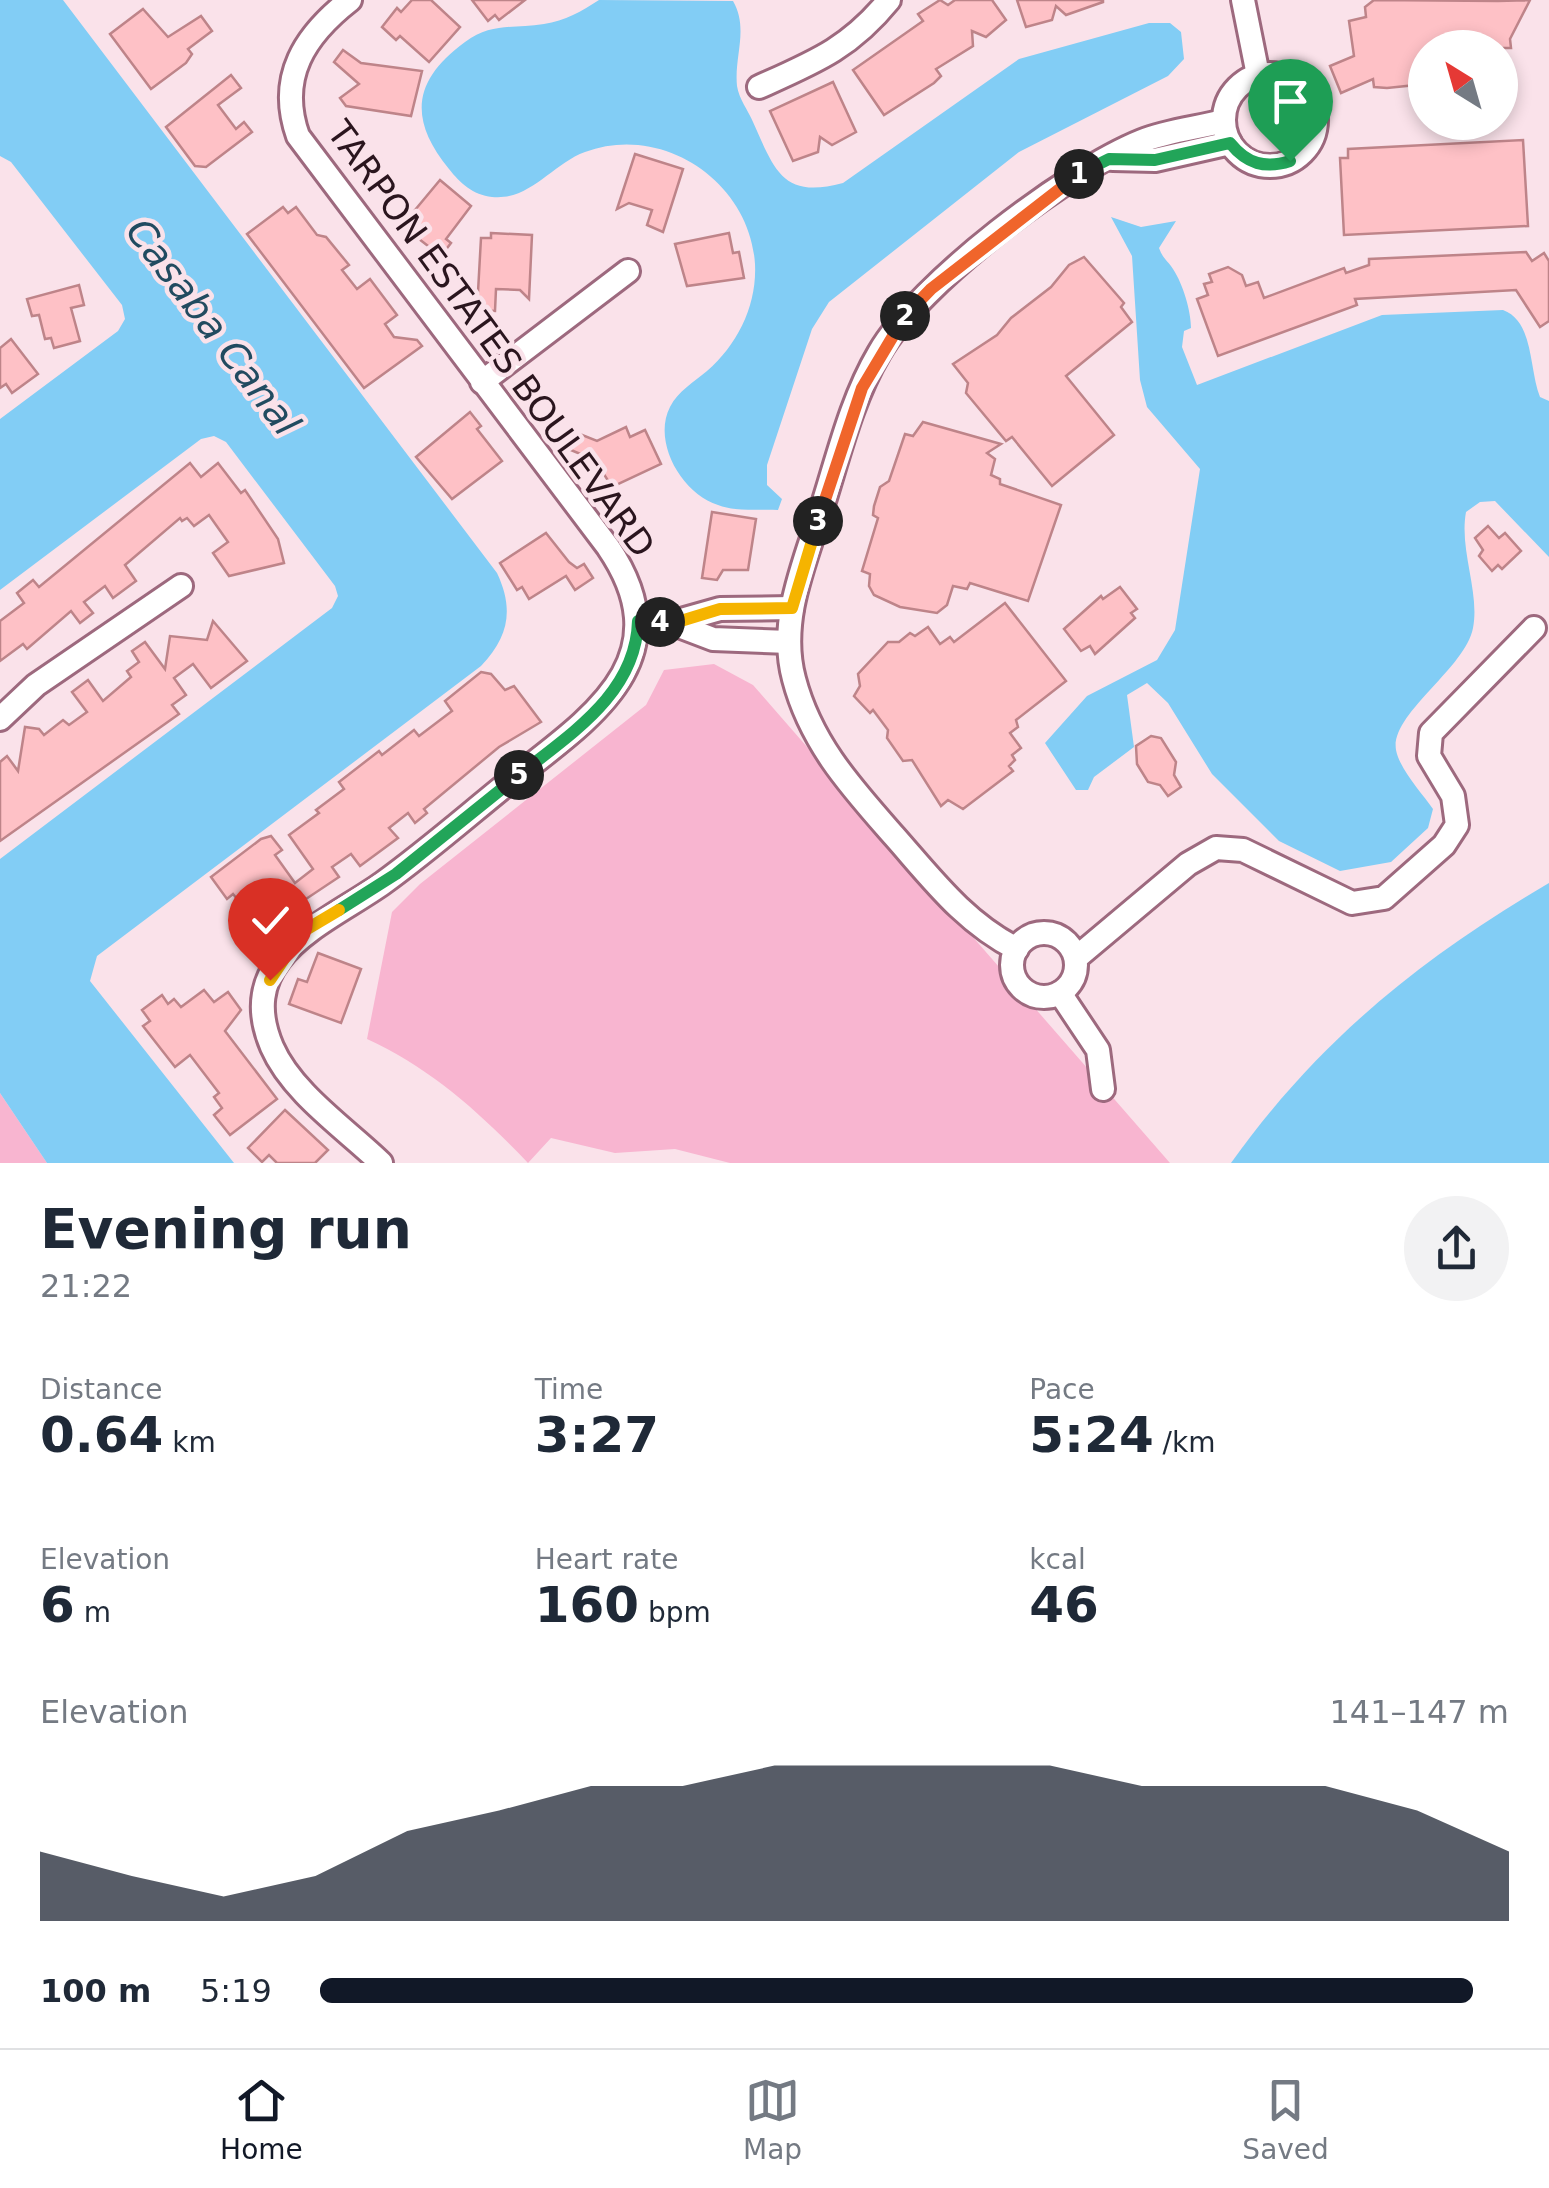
<!DOCTYPE html>
<meta charset="utf-8">
<style>
:root{--surface:#fff;--page:#f2f2f3;--text:#1f2937;--muted:#747a83;--line:#e0e1e3;--accent:#111827}
body{margin:0;font-family:"DejaVu Sans",sans-serif;background:var(--page);color:var(--text);height:100vh;display:flex;flex-direction:column;font-size:38px;white-space:nowrap}
*{box-sizing:border-box;margin:0}
p{font-size:32px;color:var(--muted)}
.icon{flex:none;width:55px;height:55px;fill:none;stroke:currentColor;stroke-width:2;stroke-linecap:round;stroke-linejoin:round}
.map{position:relative;height:1163px;overflow:hidden}
.drawer{display:flex;flex-direction:column;background:var(--surface);flex:1}
.drawer>*{flex:none}
.needle{width:65px;rotate:323deg}
.buttons{position:absolute;left:1408px;top:30px;display:grid;gap:20px}
.buttons a{display:grid;place-items:center;width:110px;height:110px;border-radius:50%;background:var(--surface);box-shadow:0 5px 15px #0003;font-size:50px}
.pin{position:absolute;display:grid;place-items:center;width:85px;height:85px;color:#fff;margin:-102px -42px;border-radius:50% 50% 50% 0;rotate:-45deg;box-shadow:0 0 10px #0007}
.pin .icon{rotate:45deg}
.km{position:absolute;width:50px;height:50px;margin:-25px;border-radius:50%;background:#222;color:#fff;font-size:28px;line-height:50px;text-align:center}
.round{display:grid;place-items:center;flex:none;width:105px;height:105px;border-radius:52px;background:var(--page)}
.headline{display:flex;align-items:center;justify-content:space-between;height:170px;padding:0 40px}
h1{font-size:55px;font-weight:700;line-height:75px}
.metrics{display:grid;grid-template-columns:repeat(3,1fr);gap:15px;height:170px;padding:10px 40px}
.metrics div{display:grid;align-content:center}
.metrics b{font-size:50px;font-weight:700}
.metrics small{font-size:28px;font-weight:400}
.metrics p{font-size:28px}
.chart{height:280px;padding:20px 40px}
.chart p{display:flex;justify-content:space-between}
.chart svg{width:100%;height:180px;margin-top:10px;fill:var(--accent);opacity:.7}
ul{padding:0 40px;list-style:none;font-size:32px}
li{display:grid;grid-template-columns:160px 120px 1fr;align-items:center;height:75px}
li i{height:25px;border-radius:12px;background:var(--accent)}
.menu{display:flex;justify-content:space-around;align-items:center;height:140px;border-top:2px solid var(--line);background:var(--surface);font-size:28px;color:var(--muted)}
.menu a{display:grid;justify-items:center;gap:5px}
.menu .current{color:var(--accent)}
.map>svg:first-child{display:block}
.green{fill:#f8b5d0}
.water{fill:#82cdf5}
.building{fill:#fec1c6;stroke:#be8489;stroke-width:2.5}
.lines{fill:none;stroke-linecap:round;stroke-linejoin:round}
.minor-casing{stroke:#9d697e;stroke-width:28}
.minor{stroke:#fff;stroke-width:22}
.split-1-casing{stroke:#fff;stroke-width:20}
.split-2-casing{stroke:#fff;stroke-width:20}
.split-3-casing{stroke:#fff;stroke-width:20}
.split-4-casing{stroke:#fff;stroke-width:20}
.split-5-casing{stroke:#fff;stroke-width:20}
.split-6-casing{stroke:#fff;stroke-width:20}
.split-7-casing{stroke:#fff;stroke-width:20}
.split-1{stroke:#22a559;stroke-width:12}
.split-2{stroke:#f0652b;stroke-width:12}
.split-3{stroke:#f0652b;stroke-width:12}
.split-4{stroke:#f5b400;stroke-width:12}
.split-5{stroke:#22a559;stroke-width:12}
.split-6{stroke:#22a559;stroke-width:12}
.split-7{stroke:#f5b400;stroke-width:12}
.labels{text-anchor:middle;stroke-width:9;stroke-linejoin:round;paint-order:stroke}
.street-label{font-size:35px;fill:#2a151e;stroke:#fae2ea}
.water-label{font-size:38px;font-style:italic;fill:#214b60;stroke:#fae2ea}
</style>
<div class="map">
<svg width="1549" height="1163" viewBox="0 0 1549 1163">
<rect width="100%" height="100%" fill="#fae2ea"/>
<g class="green">
<path d="M714,664L753,685L1170,1163H730L675,1149L615,1153L551,1138L528,1163C479,1112 432,1069 367,1039L392,912L420,884L646,705L664,670Z"/>
<polygon points="0,1093 47,1163 0,1163"/>
</g>
<g class="water">
<path d="M0,0H63L497,573C514,609 509,637 481,666L97,956L90,981L234,1163H47L0,1093V859L332,608L338,596L335,586L226,442L214,436L201,439L0,590V419L118,331L125,319L122,305L11,162L0,156Z"/>
<path d="M599,0L733,1C749,29 734,56 737,86C739,99 748,110 753,122C775,171 783,199 843,183L1019,59L1149,23H1170L1181,32L1184,59L1168,76L1019,152L829,302L812,329L767,465V485L782,499L778,510C759,509 736,512 718,505C682,494 652,442 670,407C678,391 694,382 707,371C738,344 757,305 755,264C750,182 663,123 585,152C552,164 530,201 492,197C473,195 460,183 449,169C408,119 413,80 465,42C492,22 514,29 544,24C565,21 582,11 599,0Z"/>
<path d="M1111,217L1141,227L1176,221L1159,248C1163,259 1168,261 1173,269C1183,284 1191,311 1191,328L1184,331L1182,347L1197,385L1382,315L1503,310C1534,321 1529,370 1540,397L1549,401V557L1495,501L1480,502L1466,512C1459,550 1480,592 1473,628C1465,669 1390,714 1396,750C1400,770 1422,793 1433,809L1428,828L1391,862L1340,871L1279,841L1212,774L1168,703L1147,683L1127,695L1134,747L1094,777L1088,790H1076L1045,743L1087,696L1157,660L1175,630L1200,469L1147,407L1140,380L1132,256Z"/>
<path d="M1549,883V1163H1231C1318,1041 1421,958 1549,883Z"/>
</g>
<g class="building">
<polygon points="412,0 431,0 460,27 429,62 400,36 396,40 382,27 397,8 401,12"/>
<polygon points="472,0 525,0 499,20 495,15 488,21"/>
<polygon points="940,0 948,5 955,0 992,0 1006,20 986,37 972,31 973,46 936,69 941,76 934,83 884,115 853,70 923,21 918,14"/>
<polygon points="1017,0 1103,0 1103,2 1066,15 1056,6 1052,20 1026,27"/>
<polygon points="1374,0 1498,1 1530,0 1510,39 1511,48 1425,48 1425,84 1387,88 1374,87 1373,79 1341,93 1330,66 1354,56 1349,21 1366,17 1365,7"/>
<polygon points="143,9 168,37 201,16 212,31 188,49 192,54 186,63 151,89 110,34"/>
<polygon points="343,50 361,63 422,71 411,116 346,106 340,98 359,84 334,62"/>
<polygon points="231,75 241,88 218,105 236,129 244,122 252,132 206,167 195,166 166,127"/>
<polygon points="833,82 856,132 832,145 820,137 818,152 793,161 770,111"/>
<polygon points="1523,140 1528,226 1344,235 1340,158 1348,158 1348,149"/>
<polygon points="635,154 683,169 663,232 647,225 652,210 629,203 617,209"/>
<polygon points="440,180 471,206 446,239 451,243 441,256 410,232 413,228 405,222"/>
<polygon points="283,207 288,213 296,207 317,235 326,237 349,265 342,270 357,289 370,279 397,315 385,324 394,337 417,340 422,346 364,388 247,234"/>
<polygon points="491,233 532,235 529,299 520,290 496,289 495,311 477,310 481,238 491,238"/>
<polygon points="729,233 733,253 739,252 744,278 687,286 675,244"/>
<polygon points="1526,252 1532,261 1544,253 1549,261 1549,321 1540,327 1516,290 1355,299 1357,305 1218,356 1197,299 1208,295 1204,284 1212,282 1209,274 1228,267 1242,275 1246,286 1258,282 1264,298 1344,268 1346,273 1369,265 1369,259"/>
<polygon points="1084,257 1124,303 1121,307 1132,322 1066,376 1114,435 1052,486 1012,437 1006,441 966,393 968,383 953,364 997,335 1011,318 1051,287 1069,265"/>
<polygon points="79,285 84,305 71,308 80,341 54,348 51,338 45,339 39,315 32,316 27,299"/>
<polygon points="11,339 38,374 12,393 6,384 0,388 0,348"/>
<polygon points="470,412 481,426 477,429 502,461 452,499 416,457"/>
<polygon points="923,422 1001,444 987,453 995,459 991,475 1000,479 1000,484 1061,505 1028,601 970,583 967,589 953,586 947,605 937,613 900,607 874,595 869,586 870,574 862,571 878,518 873,515 874,506 880,487 889,481 905,434 913,436"/>
<polygon points="626,427 630,437 645,430 661,464 612,487 595,460 566,448 572,431 597,441"/>
<polygon points="190,463 201,477 218,463 241,493 245,490 278,539 284,563 229,576 213,553 228,542 209,515 194,526 187,518 182,521 180,518 125,565 136,581 113,598 105,586 84,602 93,613 80,623 71,611 27,649 23,644 0,661 0,621 24,603 17,593 33,580 39,587"/>
<polygon points="712,512 756,519 748,570 723,570 717,580 702,578"/>
<polygon points="1488,526 1499,538 1505,533 1521,551 1502,569 1498,565 1492,571 1479,556 1483,550 1475,538"/>
<polygon points="546,533 569,562 577,568 584,564 593,578 575,590 566,576 529,599 522,587 517,590 500,563"/>
<polygon points="1120,587 1137,609 1131,613 1135,618 1095,654 1090,646 1081,651 1064,629 1101,596 1103,599"/>
<polygon points="1005,603 1066,681 1016,720 1018,727 1010,733 1021,748 1012,755 1015,760 1009,766 1013,771 963,809 948,800 941,806 912,760 903,761 887,738 888,730 873,710 870,713 854,696 860,686 858,674 888,642 899,642 910,633 915,636 928,627 940,644 950,637 954,642"/>
<polygon points="213,621 247,661 211,688 193,664 174,678 186,695 172,705 179,714 0,841 0,762 7,756 18,771 25,727 39,729 44,735 63,720 69,725 87,712 72,692 88,680 103,701 131,677 127,671 139,662 132,651 145,642 165,669 170,636 207,640"/>
<polygon points="481,672 491,674 505,690 514,686 541,722 499,747 424,809 427,813 415,823 408,813 389,828 398,838 360,866 351,854 332,867 339,877 291,909 287,911 278,900 253,918 233,894 227,899 211,877 261,839 271,836 282,850 275,855 295,883 313,869 289,835 319,813 316,810 344,789 339,782 379,751 382,755 414,730 419,736 452,711 445,701"/>
<polygon points="1151,736 1161,738 1176,762 1174,775 1181,787 1168,796 1160,785 1148,782 1137,764 1136,746"/>
<polygon points="318,953 361,969 341,1023 289,1004 298,979 307,982"/>
<polygon points="204,990 214,1002 228,992 241,1010 225,1031 277,1099 230,1135 214,1115 222,1108 214,1097 219,1093 190,1055 175,1067 143,1026 150,1021 142,1010 162,995 168,1004 174,999 181,1007"/>
<polygon points="285,1110 328,1150 315,1163 277,1163 269,1155 262,1162 248,1148"/>
</g>
<g class="lines">
<defs>
<g id="minor">
<path d="M350,0C305,35 277,77 298,136L608,547C685,660 589,719 508,783C466,817 426,852 383,883C327,923 233,956 272,1047C292,1093 346,1129 381,1163"/>
<polyline points="1243,0 1258,75"/>
<circle cx="1270" cy="120" r="46"/>
<path d="M759,87C815,62 850,48 889,0"/>
<polyline points="1113,159 1155,160 1230,143"/>
<polyline points="482,382 628,271"/>
<polyline points="638,621 671,623 713,639 789,642"/>
<polyline points="674,622 720,609 792,608"/>
<polyline points="0,719 36,685 181,586"/>
<circle cx="1044" cy="965" r="32"/>
<path d="M1017,949C965,923 932,879 895,837C852,788 811,744 794,679C779,624 802,569 819,517C837,462 850,402 879,353C919,283 1067,171 1142,141C1167,131 1197,128 1224,121"/>
<polyline points="1076,958 1188,864 1216,848 1243,850 1352,903 1384,898 1444,845 1457,825 1453,796 1429,756 1431,733 1534,628"/>
<polyline points="1060,993 1098,1050 1103,1089"/>
</g>
</defs>
<use href="#minor" class="minor-casing"/>
<use href="#minor" class="minor"/>
</g>
<g class="lines">
<defs>
<path id="split-1" d="M1079,174L1109,159L1155,160L1230,143C1247,164 1265,169 1290,161"/>
<polyline id="split-2" points="905,316 931,289 1079,174"/>
<polyline id="split-3" points="818,521 862,388 905,316"/>
<polyline id="split-4" points="660,622 684,620 720,609 792,608 818,521"/>
<path id="split-5" d="M519,775C570,734 636,694 638,621L660,622"/>
<polyline id="split-6" points="339,910 396,874 519,775"/>
<polyline id="split-7" points="270,980 302,932 339,910"/>
</defs>
<use href="#split-1" class="split-1-casing"/>
<use href="#split-2" class="split-2-casing"/>
<use href="#split-3" class="split-3-casing"/>
<use href="#split-4" class="split-4-casing"/>
<use href="#split-5" class="split-5-casing"/>
<use href="#split-6" class="split-6-casing"/>
<use href="#split-7" class="split-7-casing"/>
<use href="#split-1" class="split-1"/>
<use href="#split-2" class="split-2"/>
<use href="#split-3" class="split-3"/>
<use href="#split-4" class="split-4"/>
<use href="#split-5" class="split-5"/>
<use href="#split-6" class="split-6"/>
<use href="#split-7" class="split-7"/>
</g>
<g class="labels">
<g class="street-label">
<text transform="translate(491 339) rotate(54)" y="12">TARPON ESTATES BOULEVARD</text>
</g>
<g class="water-label">
<text transform="translate(213 327) rotate(53)" y="13">Casaba Canal</text>
</g>
</g>
</svg>
<div class="buttons">
<a><svg class="needle" viewBox="-14 -14 28 28"><path d="M0-13l5 13h-10z" fill="#e53935"/><path d="M0 13l5-13h-10z" fill="#747a83"/></svg></a>
</div>
<div class="pin" style="left:1290px;top:161px;background:#1e9e55"><svg class="icon" aria-label="arrive" viewBox="0 0 24 24"><path d="M6 21V4h12l-3 4 3 4H6"/></svg></div>
<div class="pin" style="left:270px;top:980px;background:#d93025"><svg class="icon" aria-label="check" viewBox="0 0 24 24"><path d="M5 12l5 5 9-10"/></svg></div>
<b class="km" style="left:1079px;top:174px">1</b>
<b class="km" style="left:905px;top:316px">2</b>
<b class="km" style="left:818px;top:521px">3</b>
<b class="km" style="left:660px;top:622px">4</b>
<b class="km" style="left:519px;top:775px">5</b>
</div>
<section class="drawer">
<div class="headline"><div><h1>Evening run</h1><p>21:22</p></div><a class="round"><svg class="icon" aria-label="share" viewBox="0 0 24 24"><path d="M12 15V3M7 8l5-5 5 5M5 13v7h14v-7"/></svg></a></div>
<div class="metrics">
<div><p>Distance</p><b>0.64<small> km</small></b></div>
<div><p>Time</p><b>3:27</b></div>
<div><p>Pace</p><b>5:24<small> /km</small></b></div>
</div>
<div class="metrics">
<div><p>Elevation</p><b>6<small> m</small></b></div>
<div><p>Heart rate</p><b>160<small> bpm</small></b></div>
<div><p>kcal</p><b>46</b></div>
</div>
<div class="chart"><p><span>Elevation</span>141–147 m</p>
<svg viewBox="0 0 160 44" preserveAspectRatio="none"><path d="M0 44V27L10 33L20 38L30 33L40 22L50 17L60 11L70 11L80 6L90 6L100 6L110 6L120 11L130 11L140 11L150 17L160 27V44z"/></svg>
</div>
<ul>
<li><b>100 m</b>5:19<i style="width:97%"></i></li>
</ul>
</section>
<nav class="menu">
<a class="current"><svg class="icon" aria-label="home" viewBox="0 0 24 24"><path d="M3 11l9-7 9 7M6 9v11h12V9"/></svg>Home</a>
<a><svg class="icon" aria-label="map" viewBox="0 0 24 24"><path d="M3 6l6-2 6 2 6-2v14l-6 2-6-2-6 2zM9 4v14M15 6v14"/></svg>Map</a>
<a><svg class="icon" aria-label="saved" viewBox="0 0 24 24"><path d="M7 4h10v16l-5-4-5 4z"/></svg>Saved</a>
</nav>
